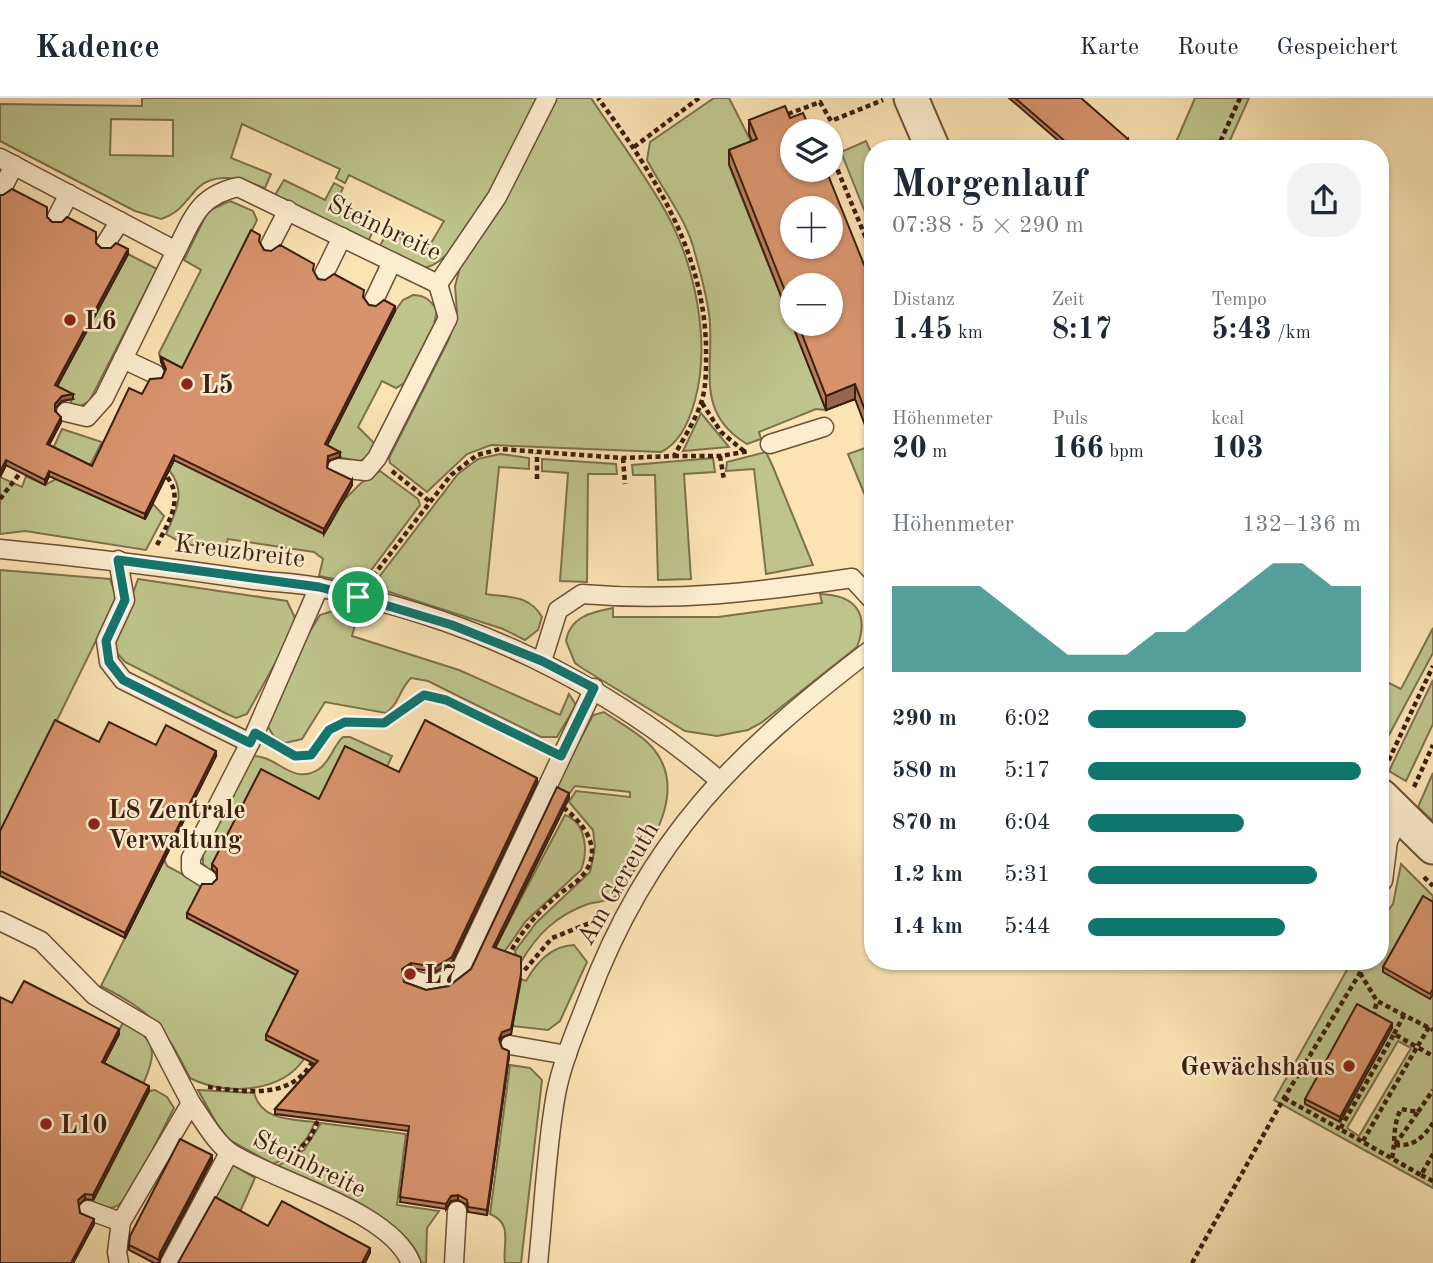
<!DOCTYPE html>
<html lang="de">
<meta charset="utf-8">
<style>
:root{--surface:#fff;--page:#f2f2f3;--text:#1f2937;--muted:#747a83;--line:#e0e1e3;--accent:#0f766e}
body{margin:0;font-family:"Old Standard TT",serif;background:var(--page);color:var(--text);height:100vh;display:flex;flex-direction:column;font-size:26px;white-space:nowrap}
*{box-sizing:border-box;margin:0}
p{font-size:23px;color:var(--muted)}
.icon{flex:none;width:38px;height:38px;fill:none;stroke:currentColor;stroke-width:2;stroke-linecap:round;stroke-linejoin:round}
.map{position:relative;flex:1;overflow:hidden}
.panel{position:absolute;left:864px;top:42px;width:525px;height:830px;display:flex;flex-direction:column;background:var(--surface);border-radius:28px;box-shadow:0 2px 5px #0004}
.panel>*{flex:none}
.fabs{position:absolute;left:780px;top:21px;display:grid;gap:14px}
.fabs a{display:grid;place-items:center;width:63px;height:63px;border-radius:50%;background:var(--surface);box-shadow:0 2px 5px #0004;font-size:35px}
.pin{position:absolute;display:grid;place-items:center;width:60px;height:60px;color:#fff;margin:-30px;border:4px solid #fff;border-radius:50%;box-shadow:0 2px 7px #0007}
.round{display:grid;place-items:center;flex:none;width:74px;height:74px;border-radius:28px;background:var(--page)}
.overview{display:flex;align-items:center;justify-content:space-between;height:119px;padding:0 28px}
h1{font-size:38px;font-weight:800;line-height:52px}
.stats{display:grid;grid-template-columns:repeat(3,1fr);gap:10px;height:119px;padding:7px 28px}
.stats div{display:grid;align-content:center}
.stats b{font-size:30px;font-weight:800}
.stats small{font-size:19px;font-weight:400}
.stats p{font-size:19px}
.chart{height:196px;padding:14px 28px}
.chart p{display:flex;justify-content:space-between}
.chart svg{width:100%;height:126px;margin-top:7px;fill:var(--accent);opacity:.7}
ul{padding:0 28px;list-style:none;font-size:23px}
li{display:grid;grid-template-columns:112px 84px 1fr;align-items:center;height:52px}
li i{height:18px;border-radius:9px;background:var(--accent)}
header{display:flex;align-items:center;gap:42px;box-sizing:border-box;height:98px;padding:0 35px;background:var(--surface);border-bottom:2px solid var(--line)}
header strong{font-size:33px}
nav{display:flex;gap:38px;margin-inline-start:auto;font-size:24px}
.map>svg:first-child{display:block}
.green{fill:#bec48c;stroke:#7d714d;stroke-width:2;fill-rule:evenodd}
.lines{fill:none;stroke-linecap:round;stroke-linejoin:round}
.lane-casing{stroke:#6c4f37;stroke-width:21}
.street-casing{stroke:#6c4f37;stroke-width:37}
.path{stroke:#3c1e0e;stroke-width:4.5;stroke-dasharray:5 3.5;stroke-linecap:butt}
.lane{stroke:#fcedce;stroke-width:18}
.street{stroke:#fcedce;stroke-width:33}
.wall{fill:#b97e5d;stroke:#3c1e0e;stroke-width:2;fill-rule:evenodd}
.shaded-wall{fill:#96674c;stroke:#3c1e0e;stroke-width:2}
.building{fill:#d7936c;stroke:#3c1e0e;stroke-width:2;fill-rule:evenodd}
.route-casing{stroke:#fff;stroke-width:14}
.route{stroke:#0f766e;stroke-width:9}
.poi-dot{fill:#8f2418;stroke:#fcedce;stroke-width:2.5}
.labels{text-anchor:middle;stroke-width:5;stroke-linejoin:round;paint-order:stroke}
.street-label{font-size:26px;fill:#3c1e0e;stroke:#fcedce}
.poi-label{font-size:26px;font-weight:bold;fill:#3c1e0e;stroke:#fcedce;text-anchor:start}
</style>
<header>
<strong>Kadence</strong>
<nav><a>Karte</a><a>Route</a><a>Gespeichert</a></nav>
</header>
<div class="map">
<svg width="1433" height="1165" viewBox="0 0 1433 1165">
<rect width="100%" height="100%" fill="#fbe3b3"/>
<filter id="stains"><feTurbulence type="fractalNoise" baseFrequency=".00286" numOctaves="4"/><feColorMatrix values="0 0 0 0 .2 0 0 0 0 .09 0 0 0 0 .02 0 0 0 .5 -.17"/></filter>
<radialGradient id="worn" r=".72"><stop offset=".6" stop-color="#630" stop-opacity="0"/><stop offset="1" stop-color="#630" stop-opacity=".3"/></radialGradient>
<g class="green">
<path d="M142,0H537C520,35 462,171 421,170L379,149L388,134L427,152L444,123L349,77L345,85L336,80L340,71L242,26L231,60L271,76L265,90C242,81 213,71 194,94C183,107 178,115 161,121L135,113L0,43V6L142,8ZM111,21L173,22V58L110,57Z"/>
<path d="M552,0H591C616,38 645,76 667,116C695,168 711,244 695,302C690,321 680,345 661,354L491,347L467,356L427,394L390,365L389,360L449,241L457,214L455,188L461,166L498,112Z"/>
<path d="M714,0H729L757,55L729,67L826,312L816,311L759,334L761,341L747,346C692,313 716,267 709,216C706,193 699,170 693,148C683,116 662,91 647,62L650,44Z"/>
<polygon points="1195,0 1249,0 1226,51 1173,51"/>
<polygon points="866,43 873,59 873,134 841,54"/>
<polygon points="284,82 325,102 334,85 343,90 335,107 375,128 368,144 275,97"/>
<polygon points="230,103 253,113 257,122 182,275 161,264 159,255 201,172 184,162 208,113"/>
<polygon points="128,156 157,171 89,304 75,310 69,310 72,301 55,292"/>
<path d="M413,197C425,197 430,202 437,212L434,227L404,285L396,290L382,283L358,329L375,346L369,358L360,363L342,360L325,351L395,213L403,202Z"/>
<polygon points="701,315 729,349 683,353"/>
<polygon points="873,323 873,348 869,349 873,358 873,417 848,356 868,349 865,327"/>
<polygon points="62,331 102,344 79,389 145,421 153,406 164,418 146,452 25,433 0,436 0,379 22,389 26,378 45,387 60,379 50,357"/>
<polygon points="766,354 773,369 813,467 766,476 754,371 726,373 727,364"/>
<path d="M500,356L529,360V371L499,369L486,496C509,500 529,496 542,519L538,532L525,542L503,531L383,492L376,483L458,376L478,361Z"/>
<polygon points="713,360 715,374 684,376 691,481 658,482 655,377 633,377 632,367"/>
<polygon points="542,361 616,366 617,376 588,376 587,484 560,483 568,375 542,373"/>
<path d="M174,362L342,404L361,385L380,373L418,401L420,407L363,483L355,485L319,478L323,461L314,454L228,441L224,451L184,446L166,436C176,413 187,394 169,372Z"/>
<polygon points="0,472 110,481 117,500 0,738"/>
<polygon points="138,481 287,503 295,520 294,531 247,616 236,620 227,616 125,564 116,554 116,543"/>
<path d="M820,496C855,497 870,515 857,549L761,625L748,632L717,638L685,633L582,570L575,565L566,543C570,519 591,514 613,510V519H718L822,505Z"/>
<path d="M336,512L358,516L352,538L459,572L560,617L569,596L576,607L557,639H541L428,583L411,580C399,592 399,606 386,615L325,604L302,641L285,645L274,639L267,627L269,618L309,535L320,517Z"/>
<polygon points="1433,530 1433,555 1381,652 1381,581 1401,591"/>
<polygon points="1433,582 1433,626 1406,683 1389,673"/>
<path d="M604,614C618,624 636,633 648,645C682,678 666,722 643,756C635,768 629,787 618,797C610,804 598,803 588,806C557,817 537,836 521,864L516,859L515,853L536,825L590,774L595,749L593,732L569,704L576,693L630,699V694L575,688L565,701L552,696L593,617Z"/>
<path d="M343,639H350L392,658L385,673L319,705L261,677L211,774L203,766V751L251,658C277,656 292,689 319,671C330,664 333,648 343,639Z"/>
<polygon points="1433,675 1433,723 1418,709"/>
<path d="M565,717C587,725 588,754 581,772L526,823L458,920Z"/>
<path d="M164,761L167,768L204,788L247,852L286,871L310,855L267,942L304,961C281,995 225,998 190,980C163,927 155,916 101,888Z"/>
<path d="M1401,766L1433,798V1090L1274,1002L1352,863H1381V821L1393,806ZM1398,943L1411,950L1359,1038L1347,1030Z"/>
<path d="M574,847L587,864L560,923L548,932L512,928L521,881L526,883C537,864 551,848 574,847Z"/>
<path d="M124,922C158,945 157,953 142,989L102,969Z"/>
<path d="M510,967L530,970L542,982L521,1165H505C502,1146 514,1126 490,1116Z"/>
<path d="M155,992L167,999L174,1010L132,1092C121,1110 110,1114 91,1107L149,993Z"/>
<path d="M198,992L254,995C262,1023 291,1021 315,1024C306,1046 296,1057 273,1066L224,1039Z"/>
<path d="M321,1025L406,1036L397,1107L439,1113L427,1130L426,1165H421C412,1122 315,1087 278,1068L304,1052Z"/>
<polygon points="231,1066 255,1080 239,1116 213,1102"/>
</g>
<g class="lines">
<defs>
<g id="lane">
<path d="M0,60L176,153C193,120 198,98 238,89L438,186L497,99L547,0"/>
<polyline points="2,91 14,67"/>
<polyline points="57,119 69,96"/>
<polyline points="106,145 120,123"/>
<polyline points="270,147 288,112"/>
<polyline points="324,176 342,139"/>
<polyline points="374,202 392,164"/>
<polyline points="123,261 155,276"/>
<polyline points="66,314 87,319 104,300 176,153"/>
<polyline points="770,346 824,329"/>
<polyline points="337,370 366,373 377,360 448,220 438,186"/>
<path d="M0,451C83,459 165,469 248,481C272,485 298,484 322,490C473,521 601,582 719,682"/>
<polyline points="118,462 125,502 106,543 109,564 123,582 250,645"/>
<path d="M542,563L558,512L582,496C677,504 758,494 852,480L873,503"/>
<polyline points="207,781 191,771 191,760 255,635 319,489"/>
<polyline points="1383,783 1388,743 1400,718"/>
<polyline points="0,823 41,843 94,897 153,932 191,1005"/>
<path d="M412,881C433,890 444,885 461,871L594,590"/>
<polyline points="510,947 567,957"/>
<polyline points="88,1112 121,1124"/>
<path d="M119,1165L117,1154L121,1124L191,1005C202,1020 216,1046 231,1055C278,1085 390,1112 411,1165"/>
<polyline points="170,1165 229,1055"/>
<polyline points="454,1165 457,1113"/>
<path d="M538,1165C544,1109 546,1051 556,996C562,964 576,932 588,901C649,738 738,653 873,550"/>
</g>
<g id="street">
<polyline points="911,0 933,51"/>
<polyline points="1381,698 1433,749"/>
</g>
</defs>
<use href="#lane" class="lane-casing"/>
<use href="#street" class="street-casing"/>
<g class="path">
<polyline points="788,16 820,4 831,23 883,2"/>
<polyline points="634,49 699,0"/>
<polyline points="1217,51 1240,0"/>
<polyline points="831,56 873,157"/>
<polyline points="702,305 721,334 745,354"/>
<polyline points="674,358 720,358 750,353"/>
<polyline points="720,358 724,382"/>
<polyline points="623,360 625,386"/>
<polyline points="392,373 429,403"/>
<polyline points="537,381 537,355"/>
<polyline points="0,401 23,371"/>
<path d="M157,447C170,421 186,398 163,374"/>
<path d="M373,478L451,377L477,357L500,351L623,360L674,358C683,341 695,323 701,305C707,288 706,265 706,247C703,151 653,75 598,0"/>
<polyline points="273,646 295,658 311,657 329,632 345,624 384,625 424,597 446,602 542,648"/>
<polyline points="1385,670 1433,568"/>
<polyline points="1414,689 1433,647"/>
<polyline points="1424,779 1433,788"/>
<path d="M508,859C518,838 534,819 551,803C559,795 569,790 577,783C606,757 588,729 564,710"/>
<polyline points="517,873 523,874 552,840 600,821"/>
<polyline points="1360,875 1377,903 1433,932"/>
<polyline points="1373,919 1377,903"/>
<polyline points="1429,929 1417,949 1394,936 1340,1031 1421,1077 1433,1056"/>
<polyline points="1394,936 1404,917"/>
<path d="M208,989C247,994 295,1002 314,960"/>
<polyline points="1284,1000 1340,1031"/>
<polyline points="1418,1014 1433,992"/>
<polyline points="1363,1043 1417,949 1433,958"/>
<path d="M1395,1047C1413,1049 1423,1040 1433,1025"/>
<path d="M1392,1060C1396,1042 1392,1028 1401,1011L1418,1014L1395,1047"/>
<polyline points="290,1061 310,1040 318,1023"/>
<polyline points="1421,1077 1433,1083"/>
<polyline points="1192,1165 1284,1000 1360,875 1364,863"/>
</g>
<use href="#lane" class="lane"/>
<use href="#street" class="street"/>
</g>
<g class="wall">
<polygon points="1009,0 1081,0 1128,46 1124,51 1068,51"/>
<path d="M790,20L873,189V323L865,327L855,301L826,312L729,66V52L752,43L749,36V22ZM793,187L831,226H793Z"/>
<polygon points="0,97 47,119 52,124 96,145 101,150 128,156 57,288 73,301 62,303 55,311 61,324 49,347 92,368 142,296 162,280 165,273 161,264 161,259 182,270 259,144 264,152 313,173 318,181 363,199 369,207 395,213 327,347 340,359 328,363 327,370 352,387 324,436 174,362 145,421 49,378 45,387 6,367 0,379"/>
<polygon points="99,644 156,647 216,658 125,840 0,778 0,733"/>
<polygon points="399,674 537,685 452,864 435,874 411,870 402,876 404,884 426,892 449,888 471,871 569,700 495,850 521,881 511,936 502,939 500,944 502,950 509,958 487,1117 468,1114 467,1107 458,1102 451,1103 446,1111 400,1104 409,1033 275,1016 275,1011 315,966 266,942 266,937 296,877 187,820 187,815 217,781 217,776 212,771 212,766 319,701"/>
<polygon points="1433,804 1433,896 1430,901 1383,874 1383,869"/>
<polygon points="12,905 119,936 104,965 149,993 93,1102 85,1101 78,1107 80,1115 94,1126 73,1165 0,1165"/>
<polygon points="1392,930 1340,1024 1305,1006 1305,1001"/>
<polygon points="212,1062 160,1160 159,1165 154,1165 129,1152 129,1147"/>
</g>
<g class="shaded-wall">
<polygon points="1128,41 1128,46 1124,51 1120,51"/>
<polygon points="128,151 128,156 55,292 55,287"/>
<polygon points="395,208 395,213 325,351 325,346"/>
<polygon points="855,286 855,301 826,312 826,298"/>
<polygon points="73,296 73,301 62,303 55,311 55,306 62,298"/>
<polygon points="873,309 873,323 865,327 865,312"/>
<polygon points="61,319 61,324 47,351 47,346"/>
<polygon points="340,354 340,359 328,363 328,358"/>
<polygon points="174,357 174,362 145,421 145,416"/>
<polygon points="6,362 6,367 0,379 0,374"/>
<polygon points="49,373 49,378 45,387 45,382"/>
<polygon points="352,382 352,387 324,436 324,431"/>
<polygon points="216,653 216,658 125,840 125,835"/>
<polygon points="537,680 537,685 452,864 435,874 435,869"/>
<polygon points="569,695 569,700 493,854 493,849"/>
<polygon points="411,865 411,870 402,876 402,871"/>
<polygon points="521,876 511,936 502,939 499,946 499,941"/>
<polygon points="1392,925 1392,930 1340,1024 1340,1019"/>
<polygon points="119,931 119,936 102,969 102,964"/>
<polygon points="509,953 509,958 487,1117 487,1112"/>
<polygon points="149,988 149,993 93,1102 93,1097"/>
<polygon points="212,1057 212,1062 160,1160 159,1165 160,1155"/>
<polygon points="85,1096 85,1101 78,1108 78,1102"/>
<polygon points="458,1097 458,1102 451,1103 446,1111 446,1106 451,1098"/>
<polygon points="94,1121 94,1126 73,1165 71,1165"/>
<polygon points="370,1150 370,1155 365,1165 362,1165"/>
</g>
<g class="building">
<polygon points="1015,0 1081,0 1128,41 1120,51 1074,51"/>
<path d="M785,8L790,20L803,15L811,33H793V72H826L873,189V309L865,312L855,286L826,298L798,226H831V187H793V213L729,52L757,41L749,22ZM793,110H831V149H793Z"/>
<polygon points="12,91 47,109 47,119 52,124 62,124 67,119 96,134 96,145 101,150 111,150 116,145 128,151 55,287 73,296 62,298 55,306 55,313 61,319 47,346 92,368 129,290 142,296 150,281 162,280 166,271 161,259 182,270 251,132 260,137 259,143 264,152 271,153 280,147 314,166 313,172 318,181 325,182 334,176 364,192 363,199 369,207 376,208 384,202 395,208 325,346 340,354 328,358 327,370 352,382 324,431 174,357 145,416 49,373 45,382 6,362 0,374 0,97 3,97"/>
<polygon points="55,622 99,644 109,624 156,647 166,627 216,653 125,835 0,773 0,733"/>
<polygon points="425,622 537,680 452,859 435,869 411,865 402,871 404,884 426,892 449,888 471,871 557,689 569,695 493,849 521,859 521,876 511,931 502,934 499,941 502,950 509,953 487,1112 468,1109 467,1102 458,1097 451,1098 446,1106 400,1099 409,1028 275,1011 318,963 266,937 298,873 187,815 202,786 212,786 217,781 217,771 212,766 261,671 319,701 345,648 399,674"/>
<polygon points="1423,798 1433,804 1433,891 1430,896 1383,869"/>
<polygon points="24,883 119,931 102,964 149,988 93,1097 85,1096 78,1102 80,1115 94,1121 71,1165 0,1165 0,899 12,905"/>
<polygon points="1357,906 1392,925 1340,1019 1305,1001"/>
<polygon points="180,1041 212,1057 160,1155 159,1162 129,1147 130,1138"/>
<polygon points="215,1099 268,1128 282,1103 370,1150 362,1165 178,1165"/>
</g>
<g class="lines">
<defs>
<polygon id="route" points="118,462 319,489 358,499 452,527 542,563 594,590 561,658 446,602 424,597 384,625 345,624 329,632 311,657 295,658 255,635 250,645 123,582 109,564 106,543 125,502"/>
</defs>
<use href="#route" class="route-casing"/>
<use href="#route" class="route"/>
</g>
<g class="poi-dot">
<circle cx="70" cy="222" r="7"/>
<circle cx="187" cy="286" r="7"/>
<circle cx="94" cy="726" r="7"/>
<circle cx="410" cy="876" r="7"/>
<circle cx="1349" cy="968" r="7"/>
<circle cx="46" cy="1026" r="7"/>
</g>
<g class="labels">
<g class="street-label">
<text transform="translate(385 129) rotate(25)" y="9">Steinbreite</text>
<text transform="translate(240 452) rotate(7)" y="9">Kreuzbreite</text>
<text transform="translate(617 785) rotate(-60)" y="9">Am Gereuth</text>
<text transform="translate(310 1065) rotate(26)" y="9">Steinbreite</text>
</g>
<g class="poi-label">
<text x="84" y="231">L6</text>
<text x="201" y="295">L5</text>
<text x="108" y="720">L8 Zentrale<tspan x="108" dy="30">Verwaltung</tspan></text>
<text x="424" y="885">L7</text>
<text x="1335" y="977" text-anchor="end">Gewächshaus</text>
<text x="60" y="1035">L10</text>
</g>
</g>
<rect width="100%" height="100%" filter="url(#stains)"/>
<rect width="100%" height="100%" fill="url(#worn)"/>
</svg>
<div class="fabs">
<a><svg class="icon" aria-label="layers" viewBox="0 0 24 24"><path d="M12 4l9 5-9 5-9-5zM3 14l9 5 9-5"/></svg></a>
<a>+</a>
<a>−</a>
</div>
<div class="pin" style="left:358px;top:499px;background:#1e9e55"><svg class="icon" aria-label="arrive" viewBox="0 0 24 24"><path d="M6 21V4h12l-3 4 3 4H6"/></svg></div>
<section class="panel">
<div class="overview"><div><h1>Morgenlauf</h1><p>07:38 · 5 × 290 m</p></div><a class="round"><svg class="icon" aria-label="share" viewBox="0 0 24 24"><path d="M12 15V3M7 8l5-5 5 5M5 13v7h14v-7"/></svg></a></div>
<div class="stats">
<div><p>Distanz</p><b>1.45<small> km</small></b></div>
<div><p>Zeit</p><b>8:17</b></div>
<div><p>Tempo</p><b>5:43<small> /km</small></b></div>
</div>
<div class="stats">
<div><p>Höhenmeter</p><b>20<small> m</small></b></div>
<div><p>Puls</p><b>166<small> bpm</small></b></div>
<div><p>kcal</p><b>103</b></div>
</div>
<div class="chart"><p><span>Höhenmeter</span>132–136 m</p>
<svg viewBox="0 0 160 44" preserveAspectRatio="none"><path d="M0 44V14L10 14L20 14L30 14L40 22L50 30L60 38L70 38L80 38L90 30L100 30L110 22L120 14L130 6L140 6L150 14L160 14V44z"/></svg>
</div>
<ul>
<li><b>290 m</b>6:02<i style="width:58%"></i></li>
<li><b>580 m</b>5:17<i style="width:100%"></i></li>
<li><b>870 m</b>6:04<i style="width:57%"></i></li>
<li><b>1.2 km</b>5:31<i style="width:84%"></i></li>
<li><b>1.4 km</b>5:44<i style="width:72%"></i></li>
</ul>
</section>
</div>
